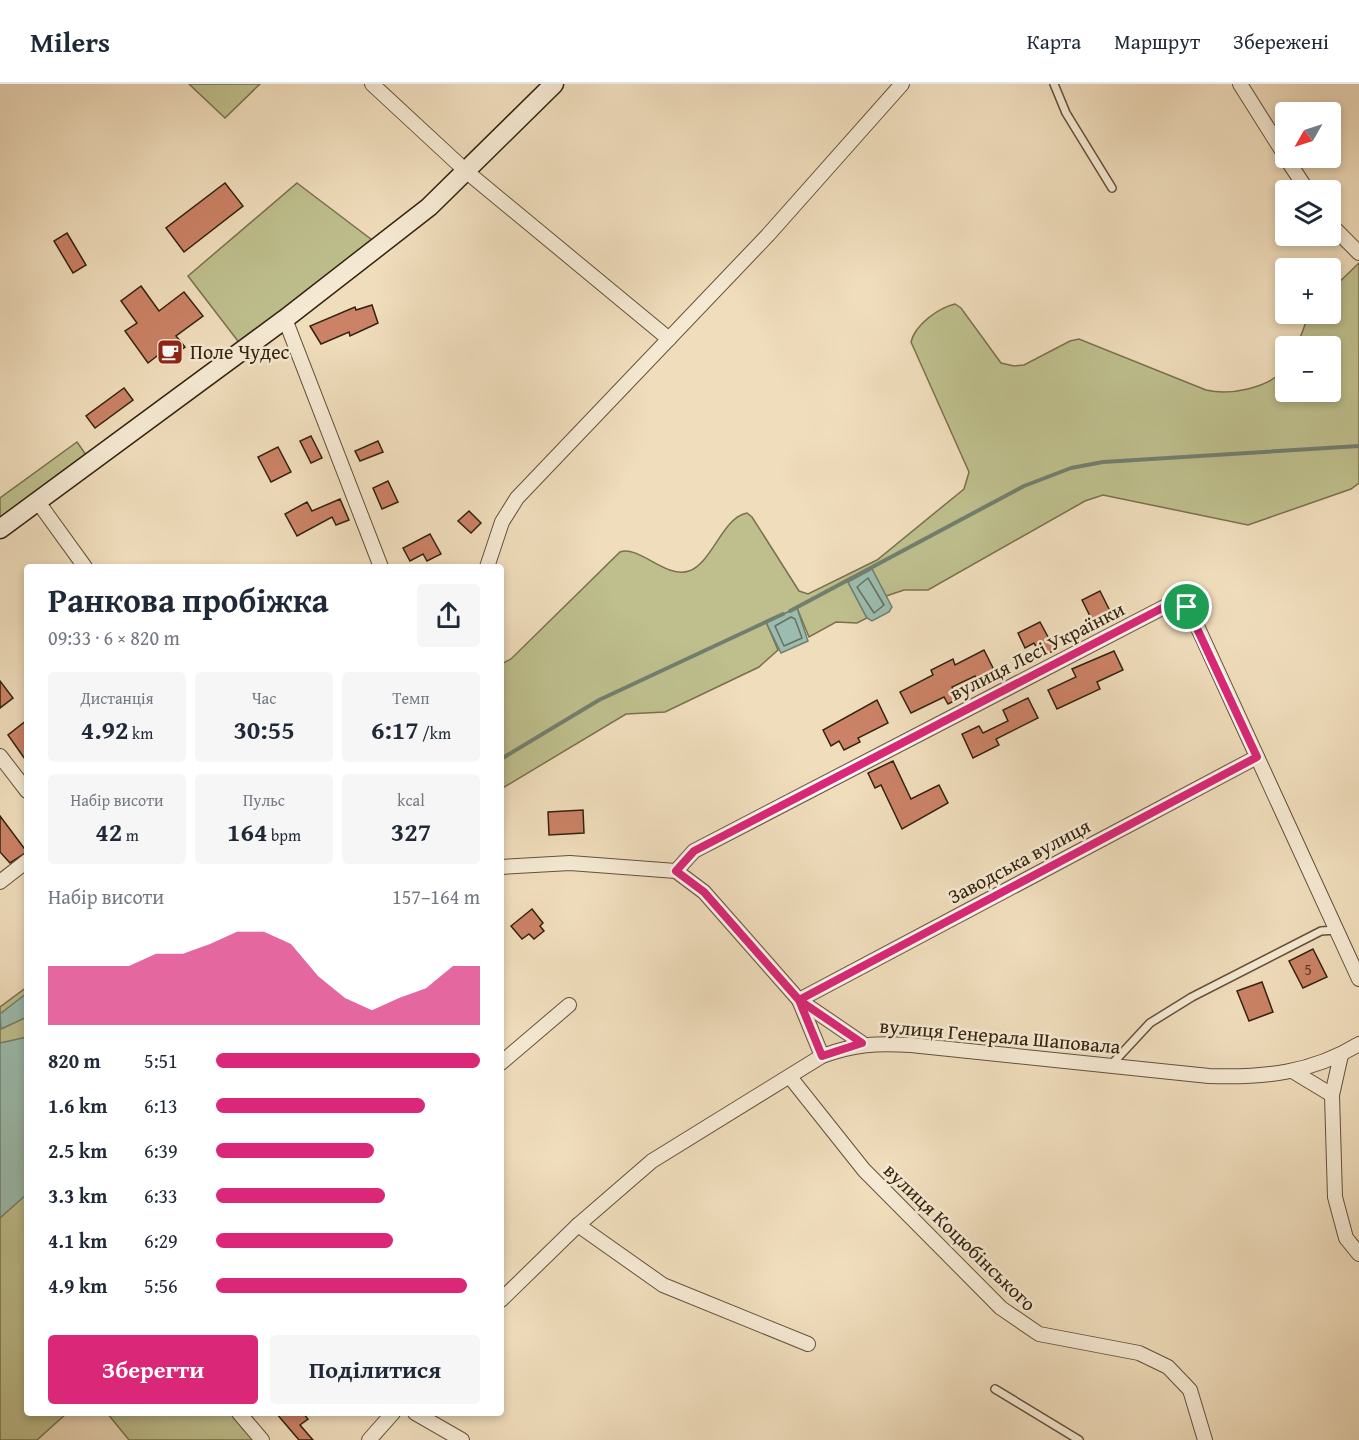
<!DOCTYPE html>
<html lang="uk">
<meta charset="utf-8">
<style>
:root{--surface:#fff;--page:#f6f6f7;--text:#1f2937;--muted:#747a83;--line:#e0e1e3;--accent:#db2777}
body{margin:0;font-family:"Gentium Book Plus",serif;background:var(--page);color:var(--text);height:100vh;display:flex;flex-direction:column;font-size:22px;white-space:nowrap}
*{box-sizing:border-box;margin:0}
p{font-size:20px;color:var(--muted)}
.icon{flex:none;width:33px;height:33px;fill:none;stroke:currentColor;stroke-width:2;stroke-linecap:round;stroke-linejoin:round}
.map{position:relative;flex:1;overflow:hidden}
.panel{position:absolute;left:24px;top:480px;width:480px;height:852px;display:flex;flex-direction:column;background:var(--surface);border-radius:6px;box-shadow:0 3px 9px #0003}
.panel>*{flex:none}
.needle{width:39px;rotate:231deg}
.controls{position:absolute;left:1275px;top:18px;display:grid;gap:12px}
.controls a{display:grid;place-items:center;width:66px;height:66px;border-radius:6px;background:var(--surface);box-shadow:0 3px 9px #0003;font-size:30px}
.pin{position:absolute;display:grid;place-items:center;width:51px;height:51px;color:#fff;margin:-26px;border:3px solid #fff;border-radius:50%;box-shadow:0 2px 6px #0007}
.round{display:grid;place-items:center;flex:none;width:63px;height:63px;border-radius:6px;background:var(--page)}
.head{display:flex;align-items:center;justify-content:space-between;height:102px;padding:0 24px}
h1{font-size:33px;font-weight:700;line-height:45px}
.stats{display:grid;grid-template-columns:repeat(3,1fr);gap:9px;height:102px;padding:6px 24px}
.stats div{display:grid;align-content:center;border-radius:6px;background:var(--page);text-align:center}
.stats b{font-size:26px;font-weight:700}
.stats small{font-size:16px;font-weight:400}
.stats p{font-size:16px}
.chart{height:168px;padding:12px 24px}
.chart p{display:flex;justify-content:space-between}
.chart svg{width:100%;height:108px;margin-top:6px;fill:var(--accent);opacity:.7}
.action{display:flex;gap:12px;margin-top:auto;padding:12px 24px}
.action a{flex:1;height:69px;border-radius:6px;background:var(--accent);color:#fff;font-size:24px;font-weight:700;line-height:69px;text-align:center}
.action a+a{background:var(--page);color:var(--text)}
ul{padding:0 24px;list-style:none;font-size:20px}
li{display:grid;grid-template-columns:96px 72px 1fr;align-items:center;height:45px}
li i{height:15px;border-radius:8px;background:var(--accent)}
header{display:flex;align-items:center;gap:36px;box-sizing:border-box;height:84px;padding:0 30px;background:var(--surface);border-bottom:2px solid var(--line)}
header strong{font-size:28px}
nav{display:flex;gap:33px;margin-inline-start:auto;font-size:21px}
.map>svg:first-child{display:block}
.green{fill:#bebf8d;stroke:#79714e;stroke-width:1.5}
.water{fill:#9bbcae;stroke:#727f6e;stroke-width:1.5}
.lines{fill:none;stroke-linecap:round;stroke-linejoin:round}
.shore{stroke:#68705e;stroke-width:1.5}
.stream{stroke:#727f6e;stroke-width:4}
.building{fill:#cb8266;stroke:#34230e;stroke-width:1.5}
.lane-casing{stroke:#63523a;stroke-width:10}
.street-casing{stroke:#63523a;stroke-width:16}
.secondary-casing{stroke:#34230e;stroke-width:21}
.lane{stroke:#f5e9d3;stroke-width:7}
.street{stroke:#f5e9d3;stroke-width:14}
.secondary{stroke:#f5e9d3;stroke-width:18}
.route-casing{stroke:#fff;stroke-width:12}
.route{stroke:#db2777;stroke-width:8}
.labels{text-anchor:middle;stroke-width:5;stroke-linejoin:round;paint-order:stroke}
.number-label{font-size:16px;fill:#5a3b24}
.poi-label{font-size:20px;fill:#34230e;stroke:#f5e9d3;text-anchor:start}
.street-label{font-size:20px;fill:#34230e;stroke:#f5e9d3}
</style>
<header>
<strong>Milers</strong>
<nav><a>Карта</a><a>Маршрут</a><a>Збережені</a></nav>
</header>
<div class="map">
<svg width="1359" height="1356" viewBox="0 0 1359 1356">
<rect width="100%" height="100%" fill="#f0ddbc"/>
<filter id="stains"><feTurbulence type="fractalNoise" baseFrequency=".00333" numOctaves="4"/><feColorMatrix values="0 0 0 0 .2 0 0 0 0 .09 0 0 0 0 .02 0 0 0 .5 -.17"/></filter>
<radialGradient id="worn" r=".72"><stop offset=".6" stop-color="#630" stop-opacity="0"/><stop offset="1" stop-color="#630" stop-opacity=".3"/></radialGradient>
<g class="green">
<polygon points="189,0 260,0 225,34"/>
<polygon points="297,99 380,162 244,265 188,192"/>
<path d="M1359,179V399L1351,405L1248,441L1103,411L1085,417L928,506H904L886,512L872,485L848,498L867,534L857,539L836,538L809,553L797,524L766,538L778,566L759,583L665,628L626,630L501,705V580L511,575L620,468C639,461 666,495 689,487C712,479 723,433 747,429L752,433L799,507L808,510L877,476L964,405L969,388L911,258C915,241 938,224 955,220L961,224L1001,279L1014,282L1024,281L1070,257L1079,255L1206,306C1231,312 1266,304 1285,286L1286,308H1330V262H1297L1309,230H1330L1331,206Z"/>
<polygon points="77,358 91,378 0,445 0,414"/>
<polygon points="27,903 27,1329 67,1329 37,1356 0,1356 0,923"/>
<polygon points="107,1329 239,1329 262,1356 129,1356"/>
</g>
<g class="water">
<polygon points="872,485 892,523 889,528 872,537 867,534 848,498"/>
<polygon points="797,524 808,557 781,569 766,538"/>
<polygon points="27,909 27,933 1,945 0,930"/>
<polygon points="27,953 27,1110 0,1134 0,959"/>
</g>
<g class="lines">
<g class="shore">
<polygon points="868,494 884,521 874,529 857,503"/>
<polygon points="791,533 795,535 802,554 784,562 775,542"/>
</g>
<g class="stream">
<polyline points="790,527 1024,402 1071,384 1103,378 1359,362"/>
<polyline points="501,675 599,616 783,530"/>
</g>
</g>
<g class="building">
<polygon points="225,99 243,122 184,168 166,144"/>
<polygon points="67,149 86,181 73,189 54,157"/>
<polygon points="141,202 159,227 184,208 203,232 176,252 185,263 162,279 157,272 148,279 125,247 137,239 121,217"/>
<polygon points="372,221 378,239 350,252 349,248 321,260 310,242 355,223 356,226"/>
<polygon points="124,304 133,316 95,344 86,332"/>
<polygon points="311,352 322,374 311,379 300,357"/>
<polygon points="378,357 383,368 360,377 355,367"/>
<polygon points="278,363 291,388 271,398 258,373"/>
<polygon points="388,397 398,418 382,425 373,404"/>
<polygon points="340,415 349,436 336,441 332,433 297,452 285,430 307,418 312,427"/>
<polygon points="469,427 481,439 471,449 458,437"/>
<polygon points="430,450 441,470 427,477 423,470 410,477 403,464"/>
<polygon points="1100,507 1112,531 1094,540 1082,516"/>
<polygon points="1040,538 1055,566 1041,573 1034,559 1025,564 1018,549"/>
<polygon points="984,566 996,590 978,598 975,592 952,603 958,615 948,620 944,613 911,629 900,608 933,591 931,586 953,575 955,581"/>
<polygon points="1114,567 1123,586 1097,598 1100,605 1057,625 1048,606 1076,593 1072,585"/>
<polygon points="0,597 13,614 0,624"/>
<polygon points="1028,614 1038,634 996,655 999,661 973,674 962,650 979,642 983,649 1008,637 1003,626"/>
<polygon points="877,616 888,639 858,654 860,658 844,666 839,657 831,662 823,646"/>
<polygon points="27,636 27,678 8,651"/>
<polygon points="893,677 911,715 939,701 948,719 902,745 881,701 875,704 868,689"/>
<polygon points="583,726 584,749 549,751 548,728"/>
<polygon points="0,732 27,768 10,779 0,768"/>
<polygon points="532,825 543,839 540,842 544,847 534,855 529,850 522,855 511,842"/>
<polygon points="1313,865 1327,893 1303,904 1289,877"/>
<polygon points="1262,898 1273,928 1249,937 1237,907"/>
<polygon points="276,1329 303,1329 308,1335 300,1341 313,1356 299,1356"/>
</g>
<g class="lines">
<defs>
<g id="lane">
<polyline points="1054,0 1066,29 1112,104"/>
<polyline points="1111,981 1150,939 1192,913 1321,847 1337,846"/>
<polyline points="995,1305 1079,1356"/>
</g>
<g id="street">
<polyline points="372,0 467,88 669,255"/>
<polyline points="1240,0 1286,73"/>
<polyline points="1286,74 1307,106"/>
<polyline points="1330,140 1359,169"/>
<polyline points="285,235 381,483"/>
<polyline points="38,418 85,483"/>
<polyline points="487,483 502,438 517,414 768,151 902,0"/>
<polyline points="0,672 27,707"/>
<polyline points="501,783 570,779 676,787 704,808 799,916 862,959"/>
<polyline points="676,787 694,767 1170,520 1180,519 1192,531 1359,895"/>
<polyline points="0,798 27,777"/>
<polyline points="1341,971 1332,1011 1335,1113 1346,1154 1359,1170"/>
<polyline points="822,972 799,916 1257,673"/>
<polyline points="501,979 569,921"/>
<polyline points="1294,988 1332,1011"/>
<polyline points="790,993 864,1086 1001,1224 1039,1250 1139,1269 1168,1283 1190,1306 1205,1356"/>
<polyline points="578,1141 663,1201 808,1260"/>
<path d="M501,1216L578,1141L652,1077L822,972C855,960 876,959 911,961L1209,992C1263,994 1312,989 1359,960"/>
<polyline points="239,1329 262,1356"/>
<polyline points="415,1329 462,1356"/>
<polyline points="369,1356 393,1329"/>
</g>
<polyline id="secondary" points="0,445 285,235 429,123 554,0"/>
</defs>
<use href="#lane" class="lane-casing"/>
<use href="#street" class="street-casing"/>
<use href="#secondary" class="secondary-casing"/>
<use href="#lane" class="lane"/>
<use href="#street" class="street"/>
<use href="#secondary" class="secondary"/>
</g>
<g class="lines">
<defs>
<polyline id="route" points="1187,523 1180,519 1170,520 694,767 676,787 704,808 799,916 822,972 862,959 799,916 1257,673 1187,523"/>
</defs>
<use href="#route" class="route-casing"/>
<use href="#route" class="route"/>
</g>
<defs>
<symbol id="cafe-square" viewBox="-11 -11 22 22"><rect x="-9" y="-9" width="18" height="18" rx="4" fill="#8f2418" stroke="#f5e9d3"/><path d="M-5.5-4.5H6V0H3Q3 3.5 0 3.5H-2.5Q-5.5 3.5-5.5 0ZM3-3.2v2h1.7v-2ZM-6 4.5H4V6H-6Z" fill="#fff"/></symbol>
</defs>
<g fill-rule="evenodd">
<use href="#cafe-square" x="155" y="253" width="30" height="30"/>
</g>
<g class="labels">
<g class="number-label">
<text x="1308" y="891">5</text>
</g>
<g class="poi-label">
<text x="190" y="275">Поле Чудес</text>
</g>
<g class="street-label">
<text transform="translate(1037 567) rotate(-27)" y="7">вулиця Лесі Українки</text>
<text transform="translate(1019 777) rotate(-28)" y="7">Заводська вулиця</text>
<text transform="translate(1000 952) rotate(5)" y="7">вулиця Генерала Шаповала</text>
<text transform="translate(960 1153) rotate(44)" y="7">вулиця Коцюбінського</text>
</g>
</g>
<rect width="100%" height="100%" filter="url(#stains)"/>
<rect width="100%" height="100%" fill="url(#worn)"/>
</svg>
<div class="controls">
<a><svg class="needle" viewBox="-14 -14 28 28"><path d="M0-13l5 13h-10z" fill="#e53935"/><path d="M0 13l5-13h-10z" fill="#747a83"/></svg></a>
<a><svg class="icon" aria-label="layers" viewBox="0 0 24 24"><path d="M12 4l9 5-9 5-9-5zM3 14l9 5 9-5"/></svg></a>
<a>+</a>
<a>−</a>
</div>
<div class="pin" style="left:1187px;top:523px;background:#1e9e55"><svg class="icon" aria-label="arrive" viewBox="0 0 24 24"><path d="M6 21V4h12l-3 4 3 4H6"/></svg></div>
<section class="panel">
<div class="head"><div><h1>Ранкова пробіжка</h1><p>09:33 · 6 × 820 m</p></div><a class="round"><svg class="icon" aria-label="share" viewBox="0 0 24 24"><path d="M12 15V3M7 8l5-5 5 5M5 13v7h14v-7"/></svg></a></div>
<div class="stats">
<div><p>Дистанція</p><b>4.92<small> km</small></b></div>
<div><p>Час</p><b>30:55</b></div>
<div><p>Темп</p><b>6:17<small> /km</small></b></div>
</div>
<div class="stats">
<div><p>Набір висоти</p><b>42<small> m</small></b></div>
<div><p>Пульс</p><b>164<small> bpm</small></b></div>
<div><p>kcal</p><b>327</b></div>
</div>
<div class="chart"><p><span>Набір висоти</span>157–164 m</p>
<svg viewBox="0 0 160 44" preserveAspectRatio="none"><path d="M0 44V20L10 20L20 20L30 20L40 15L50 15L60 11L70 6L80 6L90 11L100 24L110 33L120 38L130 33L140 29L150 20L160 20V44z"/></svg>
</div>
<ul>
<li><b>820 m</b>5:51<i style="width:100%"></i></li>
<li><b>1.6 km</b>6:13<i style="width:79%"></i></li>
<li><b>2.5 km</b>6:39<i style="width:60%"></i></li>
<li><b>3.3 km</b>6:33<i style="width:64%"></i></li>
<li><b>4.1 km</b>6:29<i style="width:67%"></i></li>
<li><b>4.9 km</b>5:56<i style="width:95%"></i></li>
</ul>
<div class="action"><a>Зберегти</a><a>Поділитися</a></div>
</section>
</div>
